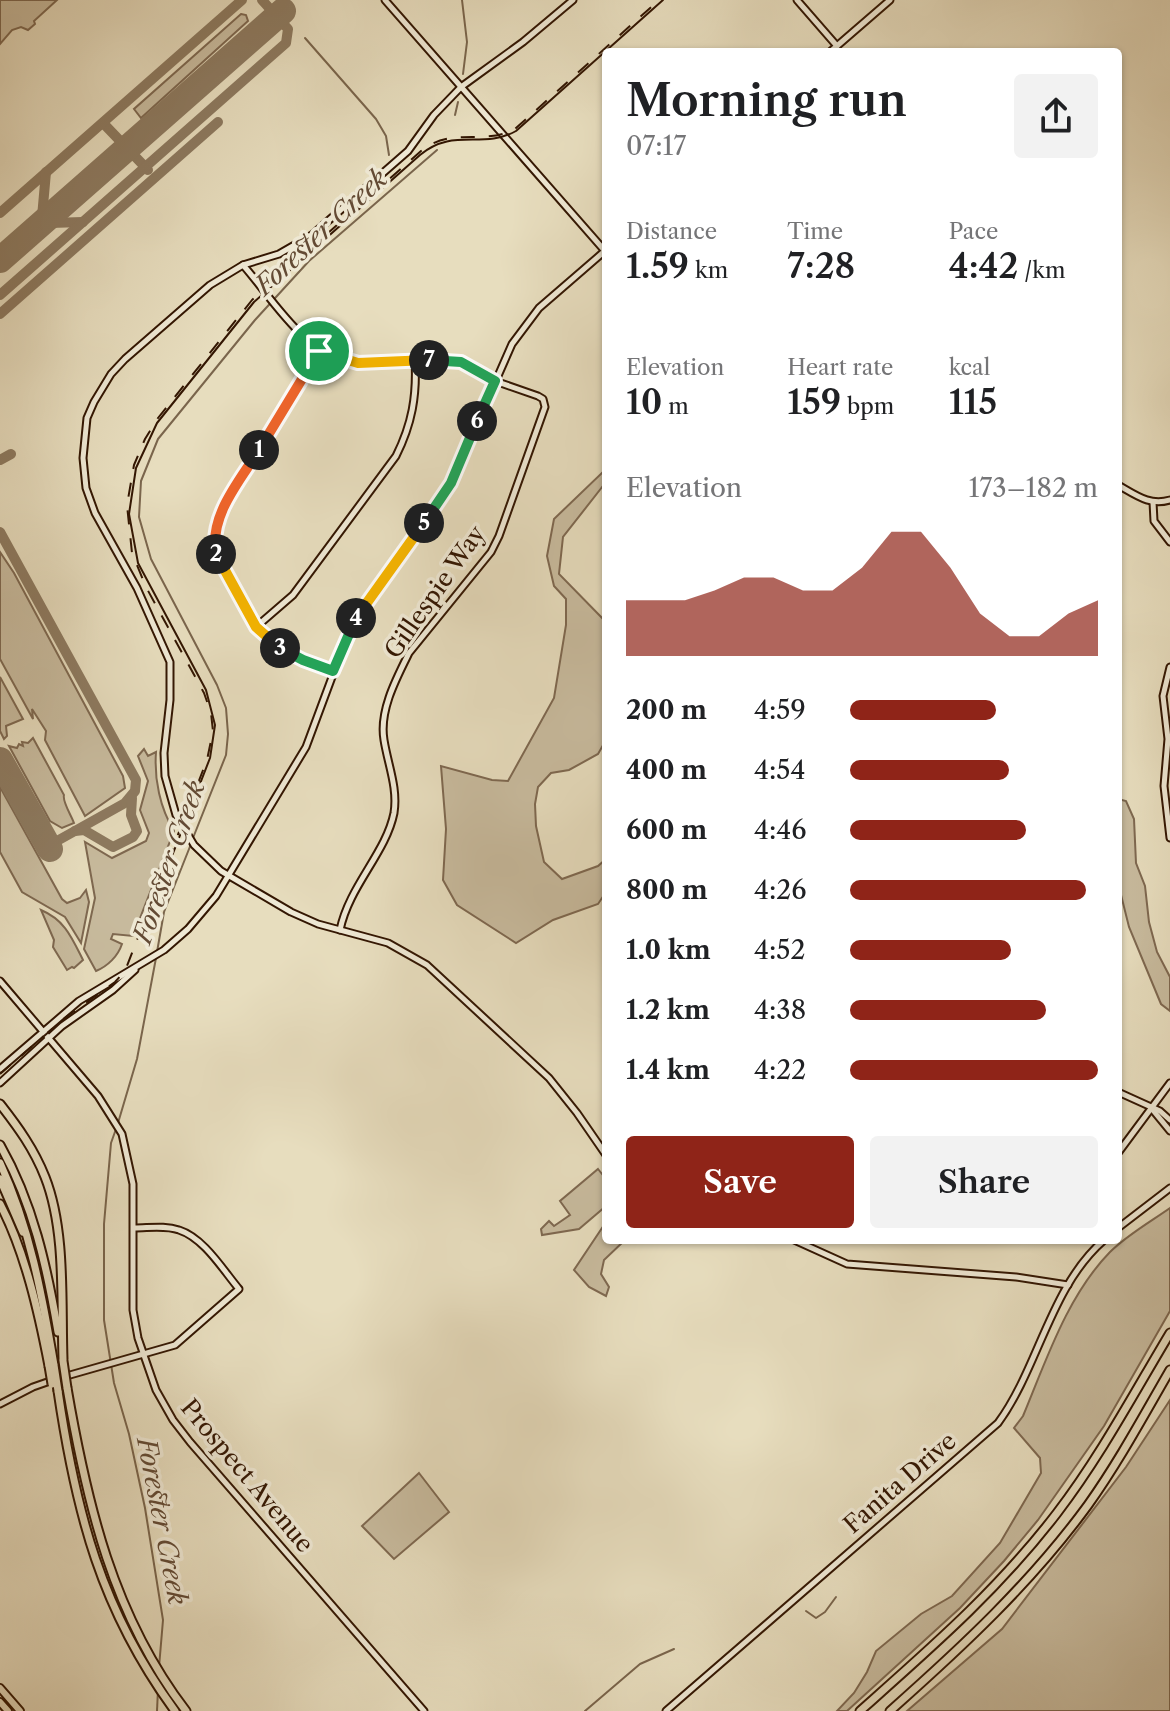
<!DOCTYPE html>
<meta charset="utf-8">
<style>
:root{--surface:#fff;--page:#f2f2f2;--text:#202124;--muted:#757577;--accent:#8f2418}
body{margin:0;font-family:"Libre Caslon Text",serif;background:var(--page);color:var(--text);height:100vh;display:flex;flex-direction:column;font-size:30px;white-space:nowrap}
*{box-sizing:border-box;margin:0}
p{font-size:26px;color:var(--muted)}
.icon{flex:none;width:44px;height:44px;fill:none;stroke:currentColor;stroke-width:2;stroke-linecap:round;stroke-linejoin:round}
.map{position:relative;flex:1;overflow:hidden}
.panel{position:absolute;left:602px;top:48px;width:520px;height:1196px;display:flex;flex-direction:column;background:var(--surface);border-radius:8px;box-shadow:0 2px 6px #0004}
.panel>*{flex:none}
.pin{position:absolute;display:grid;place-items:center;width:68px;height:68px;color:#fff;margin:-34px;border:4px solid #fff;border-radius:50%;box-shadow:0 2px 8px #0007}
.km{position:absolute;width:40px;height:40px;margin:-20px;border-radius:50%;background:#222;color:#fff;font-size:22px;line-height:40px;text-align:center}
.round{display:grid;place-items:center;flex:none;width:84px;height:84px;border-radius:8px;background:var(--page)}
.summary{display:flex;align-items:center;justify-content:space-between;height:136px;padding:0 24px}
h1{font-size:44px;font-weight:600;line-height:60px}
.metrics{display:grid;grid-template-columns:repeat(3,1fr);gap:12px;height:136px;padding:8px 24px}
.metrics div{display:grid;align-content:center}
.metrics b{font-size:34px;font-weight:600}
.metrics small{font-size:22px;font-weight:400}
.metrics p{font-size:22px}
.chart{height:224px;padding:16px 24px}
.chart p{display:flex;justify-content:space-between}
.chart svg{width:100%;height:144px;margin-top:8px;fill:var(--accent);opacity:.7}
.primary-button{display:flex;gap:16px;margin-top:auto;padding:16px 24px}
.primary-button a{flex:1;height:92px;border-radius:8px;background:var(--accent);color:#fff;font-size:32px;font-weight:600;line-height:92px;text-align:center}
.primary-button a+a{background:var(--page);color:var(--text)}
ul{padding:0 24px;list-style:none;font-size:26px}
li{display:grid;grid-template-columns:128px 96px 1fr;align-items:center;height:60px}
li i{height:20px;border-radius:10px;background:var(--accent)}
.map>svg:first-child{display:block}
.green{fill:#c8bb9e;stroke:#7e6850;stroke-width:2}
.lines{fill:none;stroke-linecap:round;stroke-linejoin:round}
.stream{stroke:#7a654c;stroke-width:2}
.taxiway{stroke:#8d7a60;stroke-width:10}
.runway{stroke:#8d7a60;stroke-width:26}
.secondary-casing{stroke:#331602;stroke-width:9}
.primary-casing{stroke:#331602;stroke-width:10}
.highway-casing{stroke:#331602;stroke-width:11}
.secondary{stroke:#efe9d5;stroke-width:5}
.primary{stroke:#e7ddbe;stroke-width:6}
.highway{stroke:#e7ddbe;stroke-width:7}
.tram{stroke:#331602;stroke-width:2}
.rail{stroke:#331602;stroke-width:2;stroke-dasharray:14 14;stroke-linecap:butt}
.highway-bridge-casing{stroke:#331602;stroke-width:11;stroke-linecap:butt}
.highway-bridge{stroke:#e7ddbe;stroke-width:7}
.split-1-casing{stroke:#fff;stroke-width:16}
.split-2-casing{stroke:#fff;stroke-width:16}
.split-3-casing{stroke:#fff;stroke-width:16}
.split-4-casing{stroke:#fff;stroke-width:16}
.split-5-casing{stroke:#fff;stroke-width:16}
.split-6-casing{stroke:#fff;stroke-width:16}
.split-7-casing{stroke:#fff;stroke-width:16}
.split-8-casing{stroke:#fff;stroke-width:16}
.split-1{stroke:#f0652b;stroke-width:10}
.split-2{stroke:#f0652b;stroke-width:10}
.split-3{stroke:#f5b400;stroke-width:10}
.split-4{stroke:#22a559;stroke-width:10}
.split-5{stroke:#f5b400;stroke-width:10}
.split-6{stroke:#22a559;stroke-width:10}
.split-7{stroke:#22a559;stroke-width:10}
.split-8{stroke:#f5b400;stroke-width:10}
.labels{text-anchor:middle;stroke-width:7;stroke-linejoin:round;paint-order:stroke}
.street-label{font-size:24px;fill:#331602;stroke:#efe9d5}
.water-label{font-size:26px;font-style:italic;fill:#634a34;stroke:#efe9d5}
</style>
<div class="map">
<svg width="1170" height="1711" viewBox="0 0 1170 1711">
<rect width="100%" height="100%" fill="#e7ddbe"/>
<filter id="stains"><feTurbulence type="fractalNoise" baseFrequency=".0025" numOctaves="4"/><feColorMatrix values="0 0 0 0 .2 0 0 0 0 .09 0 0 0 0 .02 0 0 0 .5 -.17"/></filter>
<radialGradient id="worn" r=".72"><stop offset=".6" stop-color="#630" stop-opacity="0"/><stop offset="1" stop-color="#630" stop-opacity=".3"/></radialGradient>
<g class="green">
<polygon points="0,0 57,0 34,21 35,24 28,30 21,27 12,30 0,44"/>
<polygon points="241,14 246,15 248,21 141,118 134,109"/>
<polygon points="606,469 606,482 563,537 559,574 606,622 606,740 598,754 569,770 551,773 538,787 535,804 536,826 544,862 562,879 598,866 606,859 606,892 598,904 553,920 516,943 457,905 443,880 446,829 441,766 492,780 508,781 554,698 566,625 566,599 554,586 547,556 554,519"/>
<polygon points="0,552 14,573 123,776 125,788 85,816 45,740 46,731 32,709 33,719 0,659"/>
<polygon points="0,677 23,719 6,726 7,736 4,739 0,731"/>
<path d="M33,738L64,795C62,801 71,815 74,823L62,828L50,821L9,746L17,748L19,744L23,746L22,742L28,743Z"/>
<path d="M144,749L148,756L156,752C154,779 160,808 174,831L133,936L113,934L111,939L122,944C118,956 108,966 96,971L84,949L95,898L85,842L112,858L146,841L149,833L140,810L148,781L138,756Z"/>
<polygon points="0,787 62,899 67,903 80,898 86,890 89,902 81,943 65,917 22,892 0,852"/>
<polygon points="1118,799 1126,801 1134,819 1136,863 1145,886 1149,922 1157,952 1170,977 1170,1011 1161,1004 1129,927 1118,883"/>
<path d="M41,910C65,920 72,938 83,960L74,968L72,967L67,970L53,947L54,940Z"/>
<polygon points="598,1169 606,1179 606,1206 579,1229 542,1235 541,1229 549,1221 554,1226 570,1215 560,1201"/>
<path d="M1170,1208V1311L1104,1426L1038,1520L1004,1561L960,1608L847,1711H837L854,1693L867,1672L876,1651L921,1614L952,1596L1000,1543L1041,1473L1040,1458L1014,1428L1023,1416C1046,1361 1067,1296 1110,1252C1127,1235 1150,1222 1170,1208Z"/>
<polygon points="606,1222 606,1240 625,1240 604,1260 601,1274 609,1287 606,1296 589,1287 574,1270"/>
<polygon points="1170,1400 1170,1711 907,1711 1002,1629 1126,1467"/>
<polygon points="419,1473 449,1512 394,1559 362,1526"/>
</g>
<g class="lines">
<g class="stream">
<polyline points="462,0 467,42 463,74"/>
<polyline points="305,38 376,119 386,136 389,155"/>
<polyline points="455,115 458,102"/>
<polyline points="193,838 226,755 228,734 226,708 217,685 151,559 139,517 141,481 158,439 255,320 309,261 437,150"/>
<polyline points="157,952 164,912 191,844"/>
<polyline points="118,1123 137,1059 156,958"/>
<polyline points="116,1129 111,1143 104,1224 104,1320 114,1383 129,1434 145,1508 163,1620 159,1667"/>
<polyline points="806,1611 816,1618 825,1612 836,1597"/>
<polyline points="157,1711 158,1689"/>
<polyline points="585,1711 640,1664 674,1649"/>
</g>
<g class="taxiway">
<polyline points="103,123 148,170"/>
<polyline points="0,213 242,0"/>
<polyline points="36,228 42,217 46,172"/>
<polyline points="36,228 50,223 83,222"/>
<polyline points="0,295 286,43 288,29 262,0"/>
<polyline points="0,314 218,122"/>
<polyline points="0,460 11,454"/>
<polyline points="0,532 136,780 135,791 125,803 48,846"/>
<polyline points="75,831 84,830 113,847 133,837 137,831 131,815 132,798"/>
</g>
<g class="runway">
<polyline points="0,260 283,11"/>
<polyline points="0,760 50,849"/>
</g>
<defs>
<g id="secondary">
<polyline points="385,0 605,251"/>
<polyline points="573,0 523,42 461,87 434,115 408,151 312,235 279,254 243,265 210,285 125,359 111,374 94,402 87,418 83,458 86,488 95,513 137,588 170,662 170,700 164,753 165,776 176,815 194,845 221,871 291,912 318,924 388,943 427,965 549,1078 577,1113 606,1155"/>
<polyline points="797,0 837,46"/>
<polyline points="830,52 890,0"/>
<path d="M243,265C273,299 306,358 356,362C386,365 418,360 448,360L461,362L495,381L538,396L543,399L545,407L499,536L491,552L409,653C396,679 379,711 384,740C388,765 398,788 394,813C386,853 349,886 340,930"/>
<polyline points="319,351 218,517 214,535 220,564 256,627 286,652 333,671"/>
<path d="M1118,485C1136,495 1149,506 1170,500"/>
<polyline points="1153,502 1154,521 1170,542"/>
<path d="M256,627L293,595L396,456C412,424 417,396 415,360"/>
<polyline points="1170,667 1163,696 1168,739 1164,786 1170,838"/>
<polyline points="0,981 98,1096 122,1134 133,1184 133,1310 138,1338 156,1390 173,1420 190,1442 424,1711"/>
<polyline points="0,1069 79,1001 164,950 188,929 216,896 306,747 351,626 451,483 512,344 539,308 606,250"/>
<polyline points="0,1083 62,1026 113,990 135,970"/>
<polyline points="1118,1092 1160,1111 1170,1120"/>
<polyline points="1152,1109 1170,1131"/>
<polyline points="1118,1153 1170,1083"/>
<polyline points="1118,1228 1170,1188"/>
<polyline points="794,1240 847,1264 1016,1277 1068,1285"/>
<path d="M63,1377L175,1345L239,1289C223,1270 204,1238 179,1230C165,1225 149,1228 134,1228"/>
<polyline points="0,1404 33,1387 53,1380"/>
<path d="M666,1711L998,1423C1039,1367 1050,1287 1104,1240"/>
</g>
<g id="primary">
<polyline points="0,1688 20,1711"/>
<polyline points="0,1702 8,1711"/>
</g>
<g id="highway">
<path d="M0,1104C18,1127 34,1149 45,1177C66,1230 61,1302 63,1359"/>
<path d="M0,1145C33,1203 47,1267 58,1332"/>
<path d="M0,1163C30,1228 42,1295 54,1365"/>
<polyline points="0,1179 23,1232"/>
<path d="M0,1204C25,1251 39,1314 49,1366"/>
<path d="M67,1388C87,1504 113,1616 186,1711"/>
<path d="M58,1391C76,1513 101,1610 175,1711"/>
<path d="M860,1711C932,1647 998,1590 1057,1513C1100,1457 1134,1393 1170,1333"/>
<path d="M890,1711C962,1647 1031,1583 1088,1505C1118,1463 1144,1415 1170,1370"/>
</g>
</defs>
<use href="#secondary" class="secondary-casing"/>
<use href="#primary" class="primary-casing"/>
<use href="#highway" class="highway-casing"/>
<use href="#secondary" class="secondary"/>
<use href="#primary" class="primary"/>
<use href="#highway" class="highway"/>
<path class="tram" d="M165,874L210,758L215,725L206,690L138,563L129,514L136,468L157,423L254,302L420,155C454,127 482,150 516,131L663,0"/>
<path class="rail" d="M0,1074L66,1017L115,982L125,971L207,760L213,731L211,713L204,693L146,587L132,553L127,505L134,465L145,439L158,418L252,300L421,151C452,126 483,146 515,129L659,0"/>
<defs>
<g id="highway-bridge">
<polyline points="63,1361 67,1388"/>
<polyline points="54,1365 58,1391"/>
<polyline points="49,1366 52,1384"/>
</g>
</defs>
<use href="#highway-bridge" class="highway-bridge-casing"/>
<use href="#highway-bridge" class="highway-bridge"/>
</g>
<g class="lines">
<defs>
<polyline id="split-1" points="259,450 319,351"/>
<path id="split-2" d="M216,554C209,515 240,481 259,450"/>
<polyline id="split-3" points="216,554 256,627 280,648"/>
<polyline id="split-4" points="280,648 303,660 333,671 356,618"/>
<polyline id="split-5" points="356,618 424,523"/>
<polyline id="split-6" points="424,523 451,483 477,421"/>
<polyline id="split-7" points="429,360 461,362 495,381 477,421"/>
<polyline id="split-8" points="319,351 358,363 429,360"/>
</defs>
<use href="#split-1" class="split-1-casing"/>
<use href="#split-2" class="split-2-casing"/>
<use href="#split-3" class="split-3-casing"/>
<use href="#split-4" class="split-4-casing"/>
<use href="#split-5" class="split-5-casing"/>
<use href="#split-6" class="split-6-casing"/>
<use href="#split-7" class="split-7-casing"/>
<use href="#split-8" class="split-8-casing"/>
<use href="#split-1" class="split-1"/>
<use href="#split-2" class="split-2"/>
<use href="#split-3" class="split-3"/>
<use href="#split-4" class="split-4"/>
<use href="#split-5" class="split-5"/>
<use href="#split-6" class="split-6"/>
<use href="#split-7" class="split-7"/>
<use href="#split-8" class="split-8"/>
</g>
<g class="labels">
<g class="street-label">
<text transform="translate(435 592) rotate(-55)" y="8">Gillespie Way</text>
<text transform="translate(247 1476) rotate(50)" y="8">Prospect Avenue</text>
<text transform="translate(900 1483) rotate(-41)" y="8">Fanita Drive</text>
</g>
<g class="water-label">
<text transform="translate(321 232) rotate(-43)" y="9">Forester Creek</text>
<text transform="translate(169 862) rotate(-71)" y="9">Forester Creek</text>
<text transform="translate(162 1521) rotate(79)" y="9">Forester Creek</text>
</g>
</g>
<rect width="100%" height="100%" filter="url(#stains)"/>
<rect width="100%" height="100%" fill="url(#worn)"/>
</svg>
<div class="pin" style="left:319px;top:351px;background:#1e9e55"><svg class="icon" aria-label="arrive" viewBox="0 0 24 24"><path d="M6 21V4h12l-3 4 3 4H6"/></svg></div>
<b class="km" style="left:259px;top:450px">1</b>
<b class="km" style="left:216px;top:554px">2</b>
<b class="km" style="left:280px;top:648px">3</b>
<b class="km" style="left:356px;top:618px">4</b>
<b class="km" style="left:424px;top:523px">5</b>
<b class="km" style="left:477px;top:421px">6</b>
<b class="km" style="left:429px;top:360px">7</b>
<section class="panel">
<div class="summary"><div><h1>Morning run</h1><p>07:17</p></div><a class="round"><svg class="icon" aria-label="share" viewBox="0 0 24 24"><path d="M12 15V3M7 8l5-5 5 5M5 13v7h14v-7"/></svg></a></div>
<div class="metrics">
<div><p>Distance</p><b>1.59<small> km</small></b></div>
<div><p>Time</p><b>7:28</b></div>
<div><p>Pace</p><b>4:42<small> /km</small></b></div>
</div>
<div class="metrics">
<div><p>Elevation</p><b>10<small> m</small></b></div>
<div><p>Heart rate</p><b>159<small> bpm</small></b></div>
<div><p>kcal</p><b>115</b></div>
</div>
<div class="chart"><p><span>Elevation</span>173–182 m</p>
<svg viewBox="0 0 160 44" preserveAspectRatio="none"><path d="M0 44V27L10 27L20 27L30 24L40 20L50 20L60 24L70 24L80 17L90 6L100 6L110 17L120 31L130 38L140 38L150 31L160 27V44z"/></svg>
</div>
<ul>
<li><b>200 m</b>4:59<i style="width:59%"></i></li>
<li><b>400 m</b>4:54<i style="width:64%"></i></li>
<li><b>600 m</b>4:46<i style="width:71%"></i></li>
<li><b>800 m</b>4:26<i style="width:95%"></i></li>
<li><b>1.0 km</b>4:52<i style="width:65%"></i></li>
<li><b>1.2 km</b>4:38<i style="width:79%"></i></li>
<li><b>1.4 km</b>4:22<i style="width:100%"></i></li>
</ul>
<div class="primary-button"><a>Save</a><a>Share</a></div>
</section>
</div>
